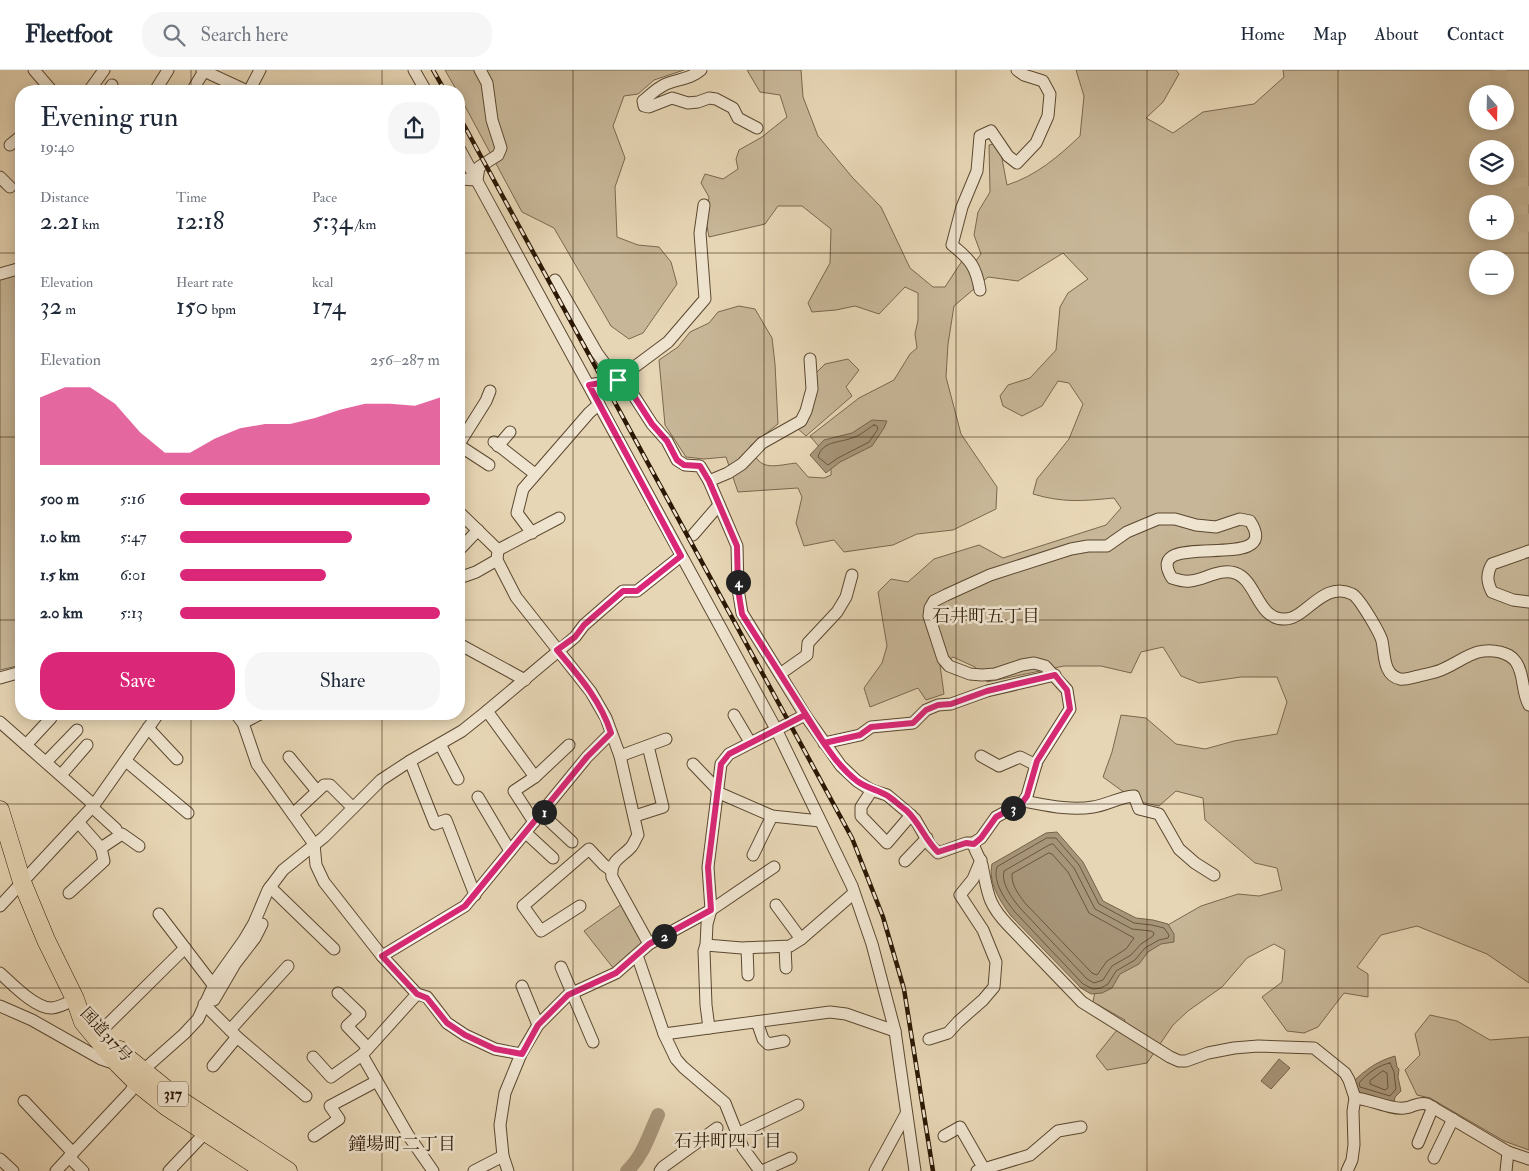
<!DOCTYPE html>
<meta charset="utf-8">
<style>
:root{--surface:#fff;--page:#f6f6f7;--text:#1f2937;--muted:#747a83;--line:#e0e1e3;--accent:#db2777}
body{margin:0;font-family:"IM FELL Double Pica","Noto Serif JP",serif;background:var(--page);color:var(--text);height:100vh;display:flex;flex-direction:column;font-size:19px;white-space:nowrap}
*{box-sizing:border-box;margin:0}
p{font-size:16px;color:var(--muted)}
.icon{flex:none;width:28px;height:28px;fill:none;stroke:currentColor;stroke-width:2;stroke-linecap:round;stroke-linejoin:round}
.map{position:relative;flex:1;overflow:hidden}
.drawer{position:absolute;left:15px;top:15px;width:450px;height:635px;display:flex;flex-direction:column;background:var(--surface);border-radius:20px;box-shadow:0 2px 12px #0003}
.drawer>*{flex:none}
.needle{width:32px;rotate:160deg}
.buttons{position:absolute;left:1469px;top:15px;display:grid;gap:10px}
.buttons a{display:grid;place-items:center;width:45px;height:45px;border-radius:50%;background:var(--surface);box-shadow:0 2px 12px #0003;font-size:25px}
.pin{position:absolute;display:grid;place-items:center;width:42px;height:42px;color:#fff;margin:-21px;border-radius:10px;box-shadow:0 2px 8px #0006}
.km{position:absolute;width:25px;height:25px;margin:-12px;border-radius:50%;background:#222;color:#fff;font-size:14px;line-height:25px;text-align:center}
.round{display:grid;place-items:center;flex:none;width:52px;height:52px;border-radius:20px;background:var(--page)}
.summary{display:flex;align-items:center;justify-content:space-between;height:85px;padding:0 25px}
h1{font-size:28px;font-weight:600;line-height:38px}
.metrics{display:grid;grid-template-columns:repeat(3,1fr);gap:8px;height:85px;padding:5px 25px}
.metrics div{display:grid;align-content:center}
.metrics b{font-size:25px;font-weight:600}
.metrics small{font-size:14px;font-weight:400}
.metrics p{font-size:14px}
.chart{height:140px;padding:10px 25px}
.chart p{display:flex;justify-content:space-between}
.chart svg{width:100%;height:90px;margin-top:5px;fill:var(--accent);opacity:.7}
.button{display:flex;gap:10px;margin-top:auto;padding:10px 25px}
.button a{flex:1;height:58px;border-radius:20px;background:var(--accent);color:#fff;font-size:20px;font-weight:600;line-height:58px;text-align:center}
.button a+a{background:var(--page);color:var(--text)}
ul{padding:0 25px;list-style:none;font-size:16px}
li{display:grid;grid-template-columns:80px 60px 1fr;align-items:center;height:38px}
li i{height:12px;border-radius:6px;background:var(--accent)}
header{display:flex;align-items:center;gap:30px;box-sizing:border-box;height:70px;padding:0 25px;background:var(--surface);border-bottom:1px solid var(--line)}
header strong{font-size:24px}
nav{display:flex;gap:28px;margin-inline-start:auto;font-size:18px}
.search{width:350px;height:45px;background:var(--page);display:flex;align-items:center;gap:12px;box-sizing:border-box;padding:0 18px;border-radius:20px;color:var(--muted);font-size:19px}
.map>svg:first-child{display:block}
.green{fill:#c7b697;stroke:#7a674e;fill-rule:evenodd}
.water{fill:#a79579;stroke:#76634a}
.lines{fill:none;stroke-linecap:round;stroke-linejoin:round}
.shore{stroke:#6a563e;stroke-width:1}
.river{stroke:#a79579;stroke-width:14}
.highway-tunnel{stroke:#c2b092;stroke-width:18;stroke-dasharray:18 9;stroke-linecap:butt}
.minor-casing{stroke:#5b4830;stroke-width:13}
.highway-casing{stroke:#2c1804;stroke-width:19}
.minor{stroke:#efe4cf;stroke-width:11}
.highway{stroke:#e7d6b5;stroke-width:18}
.rail-casing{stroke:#2c1804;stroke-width:4.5}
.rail{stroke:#efe4cf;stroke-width:2.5;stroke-dasharray:8;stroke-linecap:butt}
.route-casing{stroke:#fff;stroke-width:10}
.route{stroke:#db2777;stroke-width:6}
.grid{fill:none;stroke:#2c1804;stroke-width:1;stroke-opacity:0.55}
.labels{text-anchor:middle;stroke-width:5;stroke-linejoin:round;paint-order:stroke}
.shield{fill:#efe4cf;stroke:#665541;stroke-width:1}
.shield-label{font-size:15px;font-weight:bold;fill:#2c1804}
.street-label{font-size:16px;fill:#2c1804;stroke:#efe4cf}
.neighbourhood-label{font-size:18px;fill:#2c1804;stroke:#efe4cf}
</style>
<header>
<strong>Fleetfoot</strong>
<div class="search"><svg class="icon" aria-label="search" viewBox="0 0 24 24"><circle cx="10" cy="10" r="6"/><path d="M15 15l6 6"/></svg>Search here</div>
<nav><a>Home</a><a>Map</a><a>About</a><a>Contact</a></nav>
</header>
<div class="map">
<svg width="1529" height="1101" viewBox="0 0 1529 1101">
<rect width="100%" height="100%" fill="#e7d6b5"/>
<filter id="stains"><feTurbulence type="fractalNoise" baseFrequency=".004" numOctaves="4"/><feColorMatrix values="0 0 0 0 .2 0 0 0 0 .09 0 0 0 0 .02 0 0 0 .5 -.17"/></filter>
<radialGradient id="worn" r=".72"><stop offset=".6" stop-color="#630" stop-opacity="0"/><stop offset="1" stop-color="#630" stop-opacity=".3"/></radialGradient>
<g class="green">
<polygon points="445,0 684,0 654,10 638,24 624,26 613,56 625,88 615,117 617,167 638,175 659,177 671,192 677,214 643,263 629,269 611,256 554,158 522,142 459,25 459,21 457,21"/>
<path d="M747,0H801L803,27L818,66L852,107L881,137L910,198L933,217H945L962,191L975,192L981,184L974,165L978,142L990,122L989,75L999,73L1007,115C1036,106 1059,86 1080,66L1084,26L1076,0H1176L1179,4L1163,32L1146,48L1173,63L1203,42L1254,34L1284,7L1283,0H1529V913L1487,884L1417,856L1381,865L1357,897L1368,904V927L1344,923L1318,957L1304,963L1287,961L1262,927L1282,912L1285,880L1274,874L1247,888L1222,917L1188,941L1173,955L1147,993L1107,1000L1096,986L1125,950L1093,932L1096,915L1159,860L1201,836L1238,824L1259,826L1282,820L1277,798L1255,793L1205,750L1203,728L1176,721L1159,736L1136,731L1103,707L1112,682L1121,645L1146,648L1176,674L1205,679L1234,671L1277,664L1287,632L1277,607H1241L1199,613L1181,606L1163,577L1141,582L1131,603L1101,596H1064L987,612L975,597L953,587L940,595L944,624L926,630L918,618L870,637L864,618L882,593L887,576L878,522L891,509L908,512L934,489L979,475L1003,488L1106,455L1121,438L1114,428C1083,431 1063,433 1033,424L1037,409L1069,369L1083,334L1069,313L1058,311L1042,336L1022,346L1003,336L1000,326L1008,315L1030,308L1056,280L1060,237L1068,223L1088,209L1063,183L1018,211L988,207L954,236L948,274L946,307L961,364L997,417L996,439L953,460L917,464L893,475L844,482L834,470L804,476L796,453L802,427L798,418L738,422L726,387L704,389L686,387L665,355L659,290L678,277L690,262L709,253L718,242L739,236L755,239L772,268L775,294L778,354L750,376C760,402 772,396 796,393L808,407L824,408L831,405V391L810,366L859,328L894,310L910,284L917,278L915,264L918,250V223L905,217L879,244L855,236L836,240L812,242L808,233L830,193L831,159L802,136H778L765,154L709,167L706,150L709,127L701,113L705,104L723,109L738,99L736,89L739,80L762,67L787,47L780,25L760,22ZM1478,24H1505V51H1478ZM1478,79H1505V106H1478ZM1478,134H1505V161H1478ZM1478,189H1505V216H1478Z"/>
<polygon points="21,201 21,595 0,600 0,207"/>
<polygon points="848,289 859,300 846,317 852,326 806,366 796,357 815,304 825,294"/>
<polygon points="622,834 641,861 642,875 614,899 584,861"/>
<polygon points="1430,945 1457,951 1490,970 1529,967 1529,1080 1504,1071 1430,1028 1417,1025 1405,1000 1420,985 1415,964"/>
</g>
<g class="water">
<polygon points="872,350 887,351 884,358 872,376 840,392 826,403 810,385 824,370 852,363"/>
<path d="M1057,762L1083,792L1103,831L1136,848L1153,850L1168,854L1174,864V872L1161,874L1148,882L1139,894L1120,904L1112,918L1102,923L1091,924L1081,918L1011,846C1000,831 988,813 992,794L1046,763Z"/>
<path d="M1395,986L1397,997L1399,999L1398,1007L1401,1021L1395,1027L1394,1032L1374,1028L1356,1022L1353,1012C1366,999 1378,991 1395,986Z"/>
<polygon points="1279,989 1290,998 1271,1019 1261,1011"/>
</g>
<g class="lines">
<g class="shore">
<path d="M874,355L877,356L878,359L869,372L838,388L828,395L818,387C822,371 839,373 852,368C860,366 867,359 874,355Z"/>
<path d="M1047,768H1056L1079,795L1099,834L1134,853L1152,855L1164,858L1169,865L1168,868L1159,870L1145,878L1135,890L1116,901L1108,914L1101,918L1093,919L1083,914L1015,842C1006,831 992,812 997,797Z"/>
<path d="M1053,774L1074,798L1095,839L1132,859L1151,861L1154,863L1153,866L1141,874L1131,885L1112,896L1103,910L1094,913L1087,909L1020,838C1012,828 1001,814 1004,801L1049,775Z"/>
<path d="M1049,783L1052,784L1068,802L1089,843L1134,868L1126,879L1107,891L1097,905L1092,903L1025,833C1019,825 1011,815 1012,804Z"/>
<path d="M1390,993L1394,1002L1396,1019L1390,1026L1360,1017L1359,1013C1367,1004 1378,995 1390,993Z"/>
<polygon points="1383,1001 1387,1003 1388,1018 1385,1020 1370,1014 1370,1011"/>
</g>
<path class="river" d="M627,1101C643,1086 649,1065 658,1045"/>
<g class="highway-tunnel">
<polyline points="1497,0 1502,24"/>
<polyline points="1505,38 1529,166"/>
</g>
<defs>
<g id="minor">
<polyline points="34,0 52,21"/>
<polyline points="202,0 247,21"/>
<polyline points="414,0 426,21"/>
<path d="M701,0C691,9 678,9 666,14C657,18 650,25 643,31L644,36L649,37L672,28L688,33L698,32L709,28L716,29L733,38L738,48L757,58"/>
<polyline points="89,21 104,0"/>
<polyline points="108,21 112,15"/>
<polyline points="155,21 168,0"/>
<polyline points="192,21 204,1"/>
<polyline points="249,21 260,0"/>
<polyline points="10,75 21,66"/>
<polyline points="459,78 776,659 852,816 872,874 895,961 915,1101"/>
<polyline points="0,107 10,117"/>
<polyline points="459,109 477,110 479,97 498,85 501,78 492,50 487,13 480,0"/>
<polyline points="0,204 21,198"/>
<path d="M555,210L597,283L617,310L632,323L652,354L667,371L677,390L685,395L700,396L709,411L737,476L738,519L742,543L805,645L841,696L857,711L871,720L887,725L906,741L915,749L930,775L938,783L966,773H973L981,768L996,747L1022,733L1027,726L1037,691L1070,639L1067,620L1045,596L1034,593L1022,595L995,604L982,605L970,604L949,596L943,589L929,546L930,538L934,531L946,525L990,505L1071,479L1088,476H1107L1127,462L1158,449H1175L1196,455L1216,457L1240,449L1250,451C1286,506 1139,456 1172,508C1178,510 1184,512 1190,511C1204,510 1220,498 1235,503C1257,510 1257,550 1285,549C1306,549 1323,510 1352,524C1359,527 1380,563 1382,571C1385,585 1383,605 1400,609C1406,610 1413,607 1419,606C1426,604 1434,603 1441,600C1463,591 1475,576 1500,582C1507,584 1512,586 1516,592C1525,605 1521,621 1529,635"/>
<path d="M980,220C976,197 971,190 952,175L962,137L977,101L980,66L991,61L1008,86L1017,93L1036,73L1048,46L1050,24L1043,11L1024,5L1017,0"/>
<polyline points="589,315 617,310 668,272 705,229 700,163 704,135"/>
<polyline points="494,372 535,404"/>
<polyline points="459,374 486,331 490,321"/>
<polyline points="498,376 510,362"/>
<polyline points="459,378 460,376 489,395"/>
<polyline points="709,411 728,403 742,394 762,373 801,351 806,341 812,319 810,289"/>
<path d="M459,442L498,480L497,490L516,527L591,622L606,648L620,686L638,765C636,768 634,773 632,776C622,788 610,789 612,807L649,874"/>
<polyline points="532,463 517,443 523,419 589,343 599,334"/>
<polyline points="693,465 719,435"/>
<polyline points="461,478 478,460"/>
<polyline points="498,480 559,448"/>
<path d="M1529,481L1492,494C1486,504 1487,512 1492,522L1513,530L1529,532"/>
<polyline points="459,508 476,502 497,490"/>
<polyline points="459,574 525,610"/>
<polyline points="780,604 807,585 808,573 837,542 846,527 852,505"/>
<polyline points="0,608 21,602"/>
<polyline points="487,641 535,707"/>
<polyline points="236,644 243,653 257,694 314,774 316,795 324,812 382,886 417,924 427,927 447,953 465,965 495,979 521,984"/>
<polyline points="734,645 750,672"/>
<polyline points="0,652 94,735"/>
<polyline points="243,653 260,644"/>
<polyline points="148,658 177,689"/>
<polyline points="824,673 860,665 871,657 913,653 926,640 938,635 951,634 987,621 1055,605"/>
<polyline points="440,674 458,709"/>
<polyline points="26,675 51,648 46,644"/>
<polyline points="620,686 666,669"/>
<polyline points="981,686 999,696 1020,687 1036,695"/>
<polyline points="289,687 317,721"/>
<polyline points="126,691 188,743"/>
<polyline points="410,691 435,754 446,750 475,825"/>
<polyline points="46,692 77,660"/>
<polyline points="693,694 717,719"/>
<polyline points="61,705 87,675"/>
<polyline points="872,720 861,737 861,746 887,773 911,745"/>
<polyline points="717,722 772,746 820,751"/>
<polyline points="478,727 510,781"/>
<path d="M1024,731C1046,735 1070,741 1093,737C1107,735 1119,727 1134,726L1139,739L1159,744L1179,779L1195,793L1214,805"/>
<polyline points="92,737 116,759"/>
<polyline points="293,744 324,715 330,715 353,738"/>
<polyline points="542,744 572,772"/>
<polyline points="635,746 663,737 648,676"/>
<polyline points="534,752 514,721 535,707 569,675"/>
<polyline points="526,763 553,788"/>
<path d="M973,773C975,782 980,787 982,795C988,823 987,833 1008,855L1082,932L1170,987L1179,991H1186L1208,983L1234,978L1258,976L1314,978L1345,1003L1349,1010L1355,1028L1353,1041L1354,1075L1352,1090L1347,1101"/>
<polyline points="101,778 122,764 139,776"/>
<polyline points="753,785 772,746"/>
<polyline points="905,791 927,768"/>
<polyline points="270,817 334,879"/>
<polyline points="69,823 104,791 101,778 78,752"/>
<polyline points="776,835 801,869"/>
<polyline points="0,836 94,735 158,644"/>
<polyline points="580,836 541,861 523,836 589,779 604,795 611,800"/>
<polyline points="159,844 214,916"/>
<polyline points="706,875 742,878 790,876 801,869 854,823"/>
<polyline points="785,877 786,898"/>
<polyline points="747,878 748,905"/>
<polyline points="637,885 664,964 676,989 683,997 725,1033 743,1078 760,1101"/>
<polyline points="382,886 465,836 587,687 611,663"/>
<polyline points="561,897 593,972"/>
<path d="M0,903C12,914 36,939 52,938C61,937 67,933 75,929"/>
<polyline points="522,916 538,955"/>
<polyline points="338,923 360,944 347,956 368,978"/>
<polyline points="214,930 235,894 255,868 262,854"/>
<polyline points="204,934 237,967 306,1026"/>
<polyline points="0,936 32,950 101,989 116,994"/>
<polyline points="757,952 763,969 768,974 784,971"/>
<polyline points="709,958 706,935 704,881 706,875 707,854 711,840 708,797 721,694 729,684 805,645"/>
<polyline points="103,959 185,878"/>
<polyline points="230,960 288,896"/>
<polyline points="664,964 830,942 846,944 895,961"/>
<polyline points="929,969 948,963 958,952 983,930 994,917 996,892 983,860 960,825 973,809 981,790"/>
<polyline points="362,985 408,1065 433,1101"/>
<polyline points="313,987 331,1007 362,985 417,924"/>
<polyline points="213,996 237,967"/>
<path d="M1355,1028C1370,1029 1391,1040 1404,1038C1413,1038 1417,1031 1427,1034L1508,1082L1529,1089"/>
<polyline points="24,1031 73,1083"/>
<polyline points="737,1064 798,1035"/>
<polyline points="314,1066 339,1049 330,1036 377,1011"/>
<polyline points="944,1066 960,1057 984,1099"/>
<polyline points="1418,1073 1433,1037"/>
<polyline points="69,1087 83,1101"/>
<polyline points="1434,1088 1453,1049"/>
<polyline points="0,1089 13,1101"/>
<polyline points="56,1101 130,1022 149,995 184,964 198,949 217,908 244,870 254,853 268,820 283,800 324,767 381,710 410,691 462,661 487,641 575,567 584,555 623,521 637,521 681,486"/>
<polyline points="169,1101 206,1062"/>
<polyline points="474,1101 503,1086"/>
<polyline points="508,1101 503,1086 500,1055 505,1023 521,984 538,955 568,925 616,903 649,874 711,840 774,797"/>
<polyline points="660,1101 663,1097 717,1058"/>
<polyline points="762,1101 791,1088"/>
<polyline points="875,1101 906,1044"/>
<polyline points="977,1101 1030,1085 1058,1061 1081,1057"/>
<polyline points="1506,1101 1508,1082"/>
</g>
<g id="highway">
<polyline points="0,740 22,812 46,870 75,929 83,952 118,994 137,1013 167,1037 265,1101"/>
<polyline points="120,980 125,986 177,1028 288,1101"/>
</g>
</defs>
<use href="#minor" class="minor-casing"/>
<use href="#highway" class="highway-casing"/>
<use href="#minor" class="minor"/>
<use href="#highway" class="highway"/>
<defs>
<g id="rail">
<polyline points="433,0 445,21"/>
<polyline points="459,46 852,768 883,847 904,919 933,1101"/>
</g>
</defs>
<use href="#rail" class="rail-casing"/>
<use href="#rail" class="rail"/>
</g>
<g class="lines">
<defs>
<path id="route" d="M618,310L589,315L681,486L637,521H623L584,555L575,567L557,580C579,606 601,631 611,663L587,687L465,836L382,886L417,924L427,928L447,953L465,965L495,979L522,984L538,955L568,925L616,903L649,874L711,840L708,797L721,694L729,684L805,645C821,668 835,694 857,711C868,719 879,720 888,726C894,730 900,736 906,740C920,753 925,770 938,782L966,773L974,774L981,768L996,747L1022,733L1027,726L1037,691L1070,639L1067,620L1055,605L987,621L951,634L938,635L926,640L913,653L871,657L860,665L824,673L742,544L738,519L737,476L709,411L700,396L684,395L677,390L667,371L652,354L632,323L618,310"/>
</defs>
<use href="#route" class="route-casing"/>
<use href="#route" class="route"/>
</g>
<path class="grid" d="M191,0V21M382,0V21M573,0V1101M764,0V1101M956,0V1101M1147,0V1101M1338,0V1101M0,183H21M459,183H1529M0,367H21M459,367H1529M0,550H21M459,550H1529M191,644V1101M382,644V1101M0,734H1529M0,918H1529"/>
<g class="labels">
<rect class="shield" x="158" y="1011.5" width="30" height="25" rx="4"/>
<g class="shield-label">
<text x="173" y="1029">317</text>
</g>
<g class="street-label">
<text transform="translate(107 964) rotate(47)" y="6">国道317号</text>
</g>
<g class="neighbourhood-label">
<text x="986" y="552">石井町五丁目</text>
<text x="728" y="1077">石井町四丁目</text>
<text x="402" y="1080">鐘場町二丁目</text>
</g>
</g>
<rect width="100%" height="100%" filter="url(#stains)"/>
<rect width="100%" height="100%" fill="url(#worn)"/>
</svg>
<div class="buttons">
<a><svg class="needle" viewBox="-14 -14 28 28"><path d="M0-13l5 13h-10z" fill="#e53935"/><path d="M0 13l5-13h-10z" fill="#747a83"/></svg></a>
<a><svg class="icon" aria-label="layers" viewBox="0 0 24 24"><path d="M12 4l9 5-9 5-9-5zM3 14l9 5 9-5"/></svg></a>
<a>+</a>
<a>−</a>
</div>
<div class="pin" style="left:618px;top:310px;background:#1e9e55"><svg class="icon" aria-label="arrive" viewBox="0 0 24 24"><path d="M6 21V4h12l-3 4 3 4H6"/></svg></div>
<b class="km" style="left:544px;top:742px">1</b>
<b class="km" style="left:664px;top:866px">2</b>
<b class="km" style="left:1013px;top:738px">3</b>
<b class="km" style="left:738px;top:512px">4</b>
<section class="drawer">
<div class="summary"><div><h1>Evening run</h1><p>19:40</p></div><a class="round"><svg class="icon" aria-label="share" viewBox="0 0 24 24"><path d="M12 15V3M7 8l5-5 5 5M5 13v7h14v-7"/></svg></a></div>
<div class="metrics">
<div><p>Distance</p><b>2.21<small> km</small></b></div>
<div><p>Time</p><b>12:18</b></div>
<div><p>Pace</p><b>5:34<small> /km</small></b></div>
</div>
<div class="metrics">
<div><p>Elevation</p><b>32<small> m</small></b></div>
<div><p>Heart rate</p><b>150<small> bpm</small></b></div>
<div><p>kcal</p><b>174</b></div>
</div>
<div class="chart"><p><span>Elevation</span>256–287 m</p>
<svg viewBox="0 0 160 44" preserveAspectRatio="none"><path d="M0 44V11L10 6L20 6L30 14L40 28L50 38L60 38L70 31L80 26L90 24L100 24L110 21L120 17L130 14L140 14L150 15L160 11V44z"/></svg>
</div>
<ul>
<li><b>500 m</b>5:16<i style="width:96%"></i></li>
<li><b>1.0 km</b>5:47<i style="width:66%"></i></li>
<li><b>1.5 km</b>6:01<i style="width:56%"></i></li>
<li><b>2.0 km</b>5:13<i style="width:100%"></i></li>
</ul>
<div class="button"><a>Save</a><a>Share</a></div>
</section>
</div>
